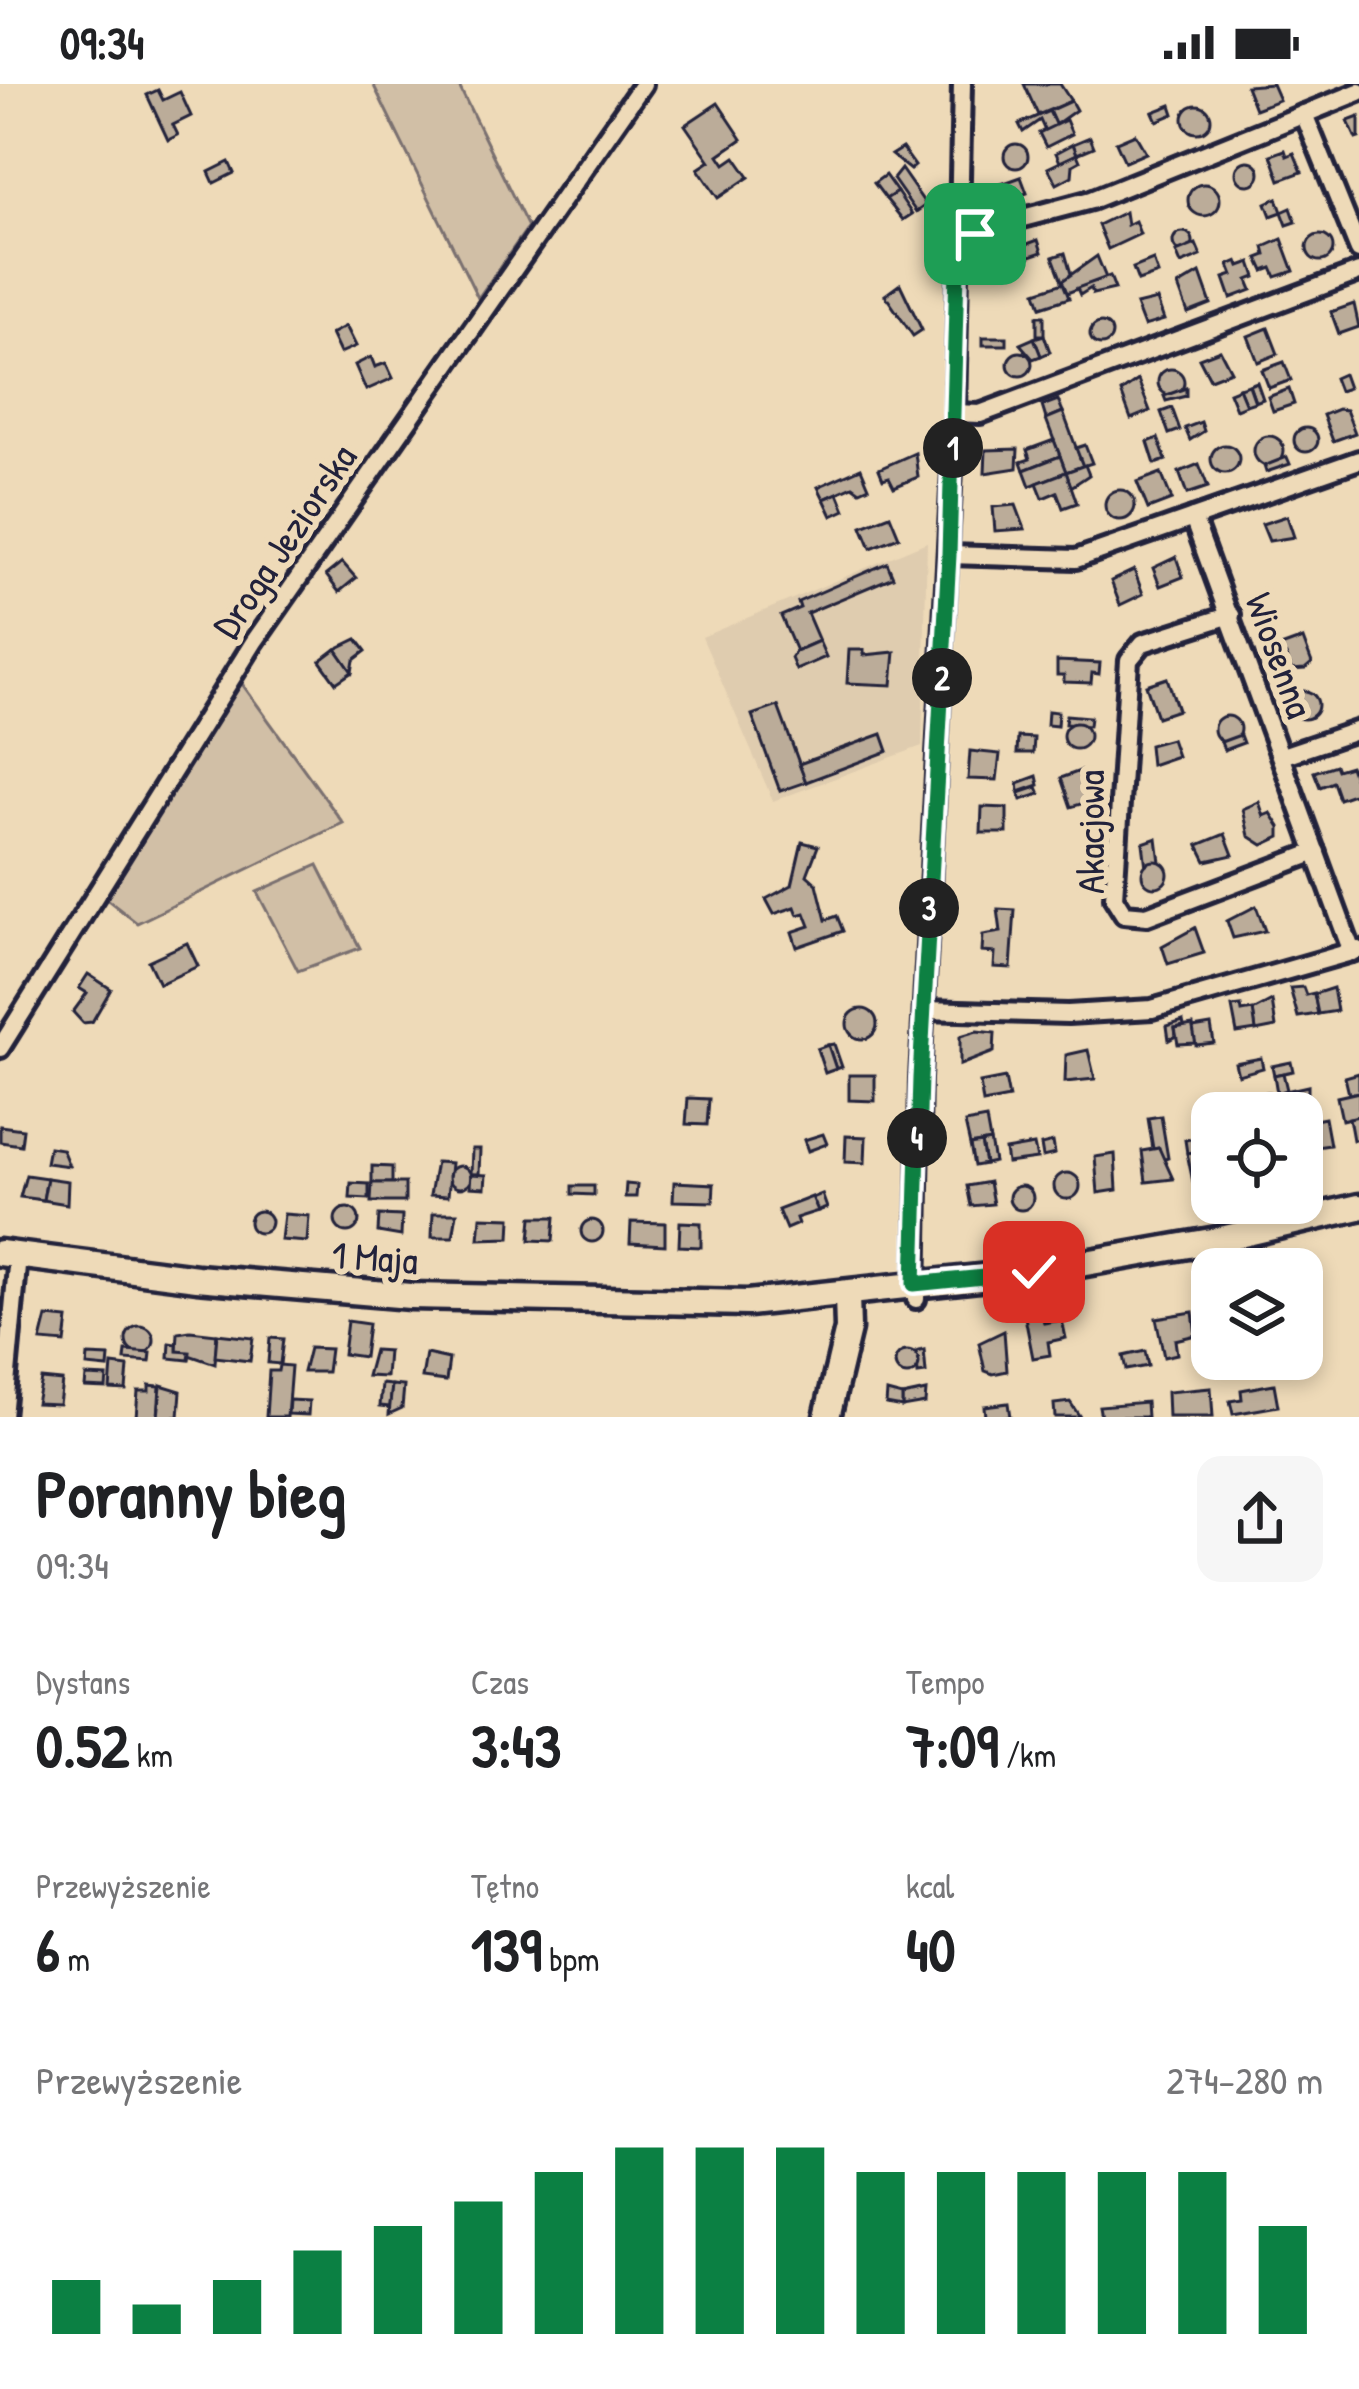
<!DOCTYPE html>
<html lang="pl">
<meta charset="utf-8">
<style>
:root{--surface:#fff;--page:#f6f6f6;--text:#202124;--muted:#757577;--accent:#0b8043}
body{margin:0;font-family:"Patrick Hand",sans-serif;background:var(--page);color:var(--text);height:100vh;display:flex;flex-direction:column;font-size:45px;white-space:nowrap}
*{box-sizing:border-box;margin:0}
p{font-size:39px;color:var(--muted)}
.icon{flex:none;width:66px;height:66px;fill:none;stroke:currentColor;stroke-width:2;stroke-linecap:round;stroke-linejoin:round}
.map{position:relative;height:1333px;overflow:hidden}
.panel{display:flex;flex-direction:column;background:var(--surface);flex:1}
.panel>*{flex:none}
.tools{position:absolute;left:1191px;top:1008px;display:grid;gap:24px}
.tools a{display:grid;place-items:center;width:132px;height:132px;border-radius:24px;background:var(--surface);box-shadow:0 6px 18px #0003;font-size:60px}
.pin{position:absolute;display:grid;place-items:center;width:102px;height:102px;color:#fff;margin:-51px;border-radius:24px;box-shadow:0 6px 18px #0006}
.km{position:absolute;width:60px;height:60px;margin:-30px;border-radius:50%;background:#222;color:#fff;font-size:33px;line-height:60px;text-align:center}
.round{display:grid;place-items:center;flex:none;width:126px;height:126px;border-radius:24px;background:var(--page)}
.head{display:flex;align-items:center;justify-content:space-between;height:204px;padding:0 36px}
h1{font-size:66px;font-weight:700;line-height:90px}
.metrics{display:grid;grid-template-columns:repeat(3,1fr);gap:18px;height:204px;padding:12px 36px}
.metrics div{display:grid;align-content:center}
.metrics b{font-size:60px;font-weight:700}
.metrics small{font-size:33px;font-weight:400}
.metrics p{font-size:33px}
.chart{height:336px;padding:24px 36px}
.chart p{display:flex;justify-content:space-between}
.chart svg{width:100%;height:216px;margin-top:12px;stroke:var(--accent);stroke-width:6}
.status{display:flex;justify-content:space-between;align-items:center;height:84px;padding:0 60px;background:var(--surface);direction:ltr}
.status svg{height:33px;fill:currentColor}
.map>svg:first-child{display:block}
.built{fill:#dfccaf}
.green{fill:#d1bfa6;stroke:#7a7070;stroke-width:3}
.building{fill:#bbac99;stroke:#22223b;stroke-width:3}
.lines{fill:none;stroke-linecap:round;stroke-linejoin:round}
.street-casing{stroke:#22223b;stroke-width:26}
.secondary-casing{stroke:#22223b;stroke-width:33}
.street{stroke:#eedab8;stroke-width:16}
.secondary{stroke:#eedab8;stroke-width:24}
.route-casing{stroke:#fff;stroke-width:24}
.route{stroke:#0b8043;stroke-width:15}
.labels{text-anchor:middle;stroke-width:12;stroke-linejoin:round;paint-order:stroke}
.street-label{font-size:39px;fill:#22223b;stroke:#eedab8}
</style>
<div class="status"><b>09:34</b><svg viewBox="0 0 49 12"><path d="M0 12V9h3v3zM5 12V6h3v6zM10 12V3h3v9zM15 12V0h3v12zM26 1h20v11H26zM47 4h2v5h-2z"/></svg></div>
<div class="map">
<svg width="1359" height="1333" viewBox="0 0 1359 1333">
<rect width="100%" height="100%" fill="#eedab8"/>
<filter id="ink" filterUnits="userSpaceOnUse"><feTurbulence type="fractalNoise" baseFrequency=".00833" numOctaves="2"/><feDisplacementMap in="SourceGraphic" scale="24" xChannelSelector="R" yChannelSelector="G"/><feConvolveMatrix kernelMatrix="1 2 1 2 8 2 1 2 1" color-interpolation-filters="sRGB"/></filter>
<g filter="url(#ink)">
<polygon class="built" points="927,458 922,662 773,717 702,553"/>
<g class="green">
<polygon points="373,0 458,0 528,143 478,214"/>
<polygon points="240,597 343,739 137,839 105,814"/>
<polygon points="318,781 360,864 298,887 257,808"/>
</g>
<g class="building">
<polygon points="1024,0 1060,0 1071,17 1038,31"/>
<polygon points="1272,0 1279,16 1255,25 1246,2"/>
<polygon points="158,6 163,16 180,8 191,32 173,41 178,51 168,56 147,11"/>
<polygon points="1071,17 1076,26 1055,41 1049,27"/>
<polygon points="718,19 742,55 719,71 725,80 735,73 749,93 718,114 698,85 710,77 685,41"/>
<polygon points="1171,21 1174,30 1157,37 1153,28"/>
<circle cx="1197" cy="35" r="14"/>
<polygon points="1049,27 1056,42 1045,47 1040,36 1023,48 1019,40"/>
<polygon points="1359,33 1359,54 1356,55 1348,37"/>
<polygon points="1066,36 1072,50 1046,63 1039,49"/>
<polygon points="1135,50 1146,69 1125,78 1116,58"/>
<polygon points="1090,53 1094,63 1077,70 1073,60"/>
<polygon points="1073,60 1077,70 1060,78 1056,69"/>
<circle cx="1016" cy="72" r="12"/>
<polygon points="902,64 915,82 910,86 891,71"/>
<polygon points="1285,66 1287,72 1294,69 1302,88 1280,96 1271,71"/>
<polygon points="1077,70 1080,77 1073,81 1072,92 1057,100 1048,84"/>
<circle cx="1248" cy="89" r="12"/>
<polygon points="229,78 234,89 214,99 209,88"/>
<polygon points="901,85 926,121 916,128 893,95"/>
<polygon points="885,91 897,108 886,115 874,99"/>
<polygon points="1021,93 1027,109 996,120 990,104"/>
<circle cx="1204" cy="116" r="16"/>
<polygon points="897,108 912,130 903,136 886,115"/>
<polygon points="1277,114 1282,128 1271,132 1266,119"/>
<polygon points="1291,124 1296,138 1287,141 1282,128"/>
<polygon points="1125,128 1127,141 1135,137 1140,150 1108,165 1098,141"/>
<circle cx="1183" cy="158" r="10"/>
<circle cx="1320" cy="164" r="13"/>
<polygon points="1282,155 1294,187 1276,193 1272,184 1264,187 1258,174 1266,171 1264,163"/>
<polygon points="1038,156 1042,168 1010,179 1006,168"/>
<polygon points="1196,160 1201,172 1181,180 1176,168"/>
<polygon points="1065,169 1072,193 1062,197 1053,173"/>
<polygon points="1097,172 1106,194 1067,209 1062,197"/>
<polygon points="1153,176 1158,190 1138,197 1133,184"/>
<polygon points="1238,177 1240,182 1251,178 1256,193 1248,196 1252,206 1231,214 1224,194 1233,191 1229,181"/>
<polygon points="1200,189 1211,220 1188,229 1178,202"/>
<polygon points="1110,192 1115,205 1093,210 1091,204 1080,211 1077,204"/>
<polygon points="1063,199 1069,214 1041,223 1036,208"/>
<polygon points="900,200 922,246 913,252 885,211"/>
<polygon points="1157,216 1164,236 1144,242 1136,221"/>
<polygon points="1354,220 1359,243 1339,250 1331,228"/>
<rect x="1037" y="232" width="7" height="19"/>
<circle cx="1101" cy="250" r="11"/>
<polygon points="346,242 356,262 340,269 331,250"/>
<polygon points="1268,244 1278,270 1258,278 1248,252"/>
<polygon points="1044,251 1050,268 1041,272 1034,254"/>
<rect x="983" y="253" width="24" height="8"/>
<polygon points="1034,254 1041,272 1033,275 1020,260"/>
<polygon points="1220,266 1231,287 1210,295 1199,274"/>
<circle cx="1020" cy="280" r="12"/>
<polygon points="371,273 375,283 386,279 393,294 366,306 355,281"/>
<polygon points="1284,278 1291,296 1269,304 1262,286"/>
<circle cx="1171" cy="298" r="13"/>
<polygon points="1343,290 1348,304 1339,307 1334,294"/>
<polygon points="1138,296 1150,327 1131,335 1121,308"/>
<polygon points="1257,298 1263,315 1255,318 1249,301"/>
<polygon points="1249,301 1255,318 1246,321 1239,304"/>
<polygon points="1186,304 1186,312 1166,317 1164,312"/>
<polygon points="1239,304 1246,321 1236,325 1229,308"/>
<polygon points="1289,305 1294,320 1273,327 1268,313"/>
<polygon points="1058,316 1063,328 1046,335 1042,322"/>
<polygon points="1172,324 1180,346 1169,350 1161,328"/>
<polygon points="1338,325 1346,326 1355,349 1333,357 1323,331"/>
<polygon points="1063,328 1083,382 1066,388 1046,335"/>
<polygon points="1201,338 1204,347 1190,356 1185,344"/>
<circle cx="1306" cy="356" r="12"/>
<circle cx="1269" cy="367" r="15"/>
<polygon points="1158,354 1166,376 1155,380 1148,358"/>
<polygon points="1054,356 1060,372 1024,386 1021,378 1030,375 1027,366"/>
<polygon points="1085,361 1092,379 1083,382 1076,364"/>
<circle cx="1225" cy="375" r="14"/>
<polygon points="1018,365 1017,384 985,389 986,366"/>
<polygon points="915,369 918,393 894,403 889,393 883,395 879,385"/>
<polygon points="1060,372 1066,388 1030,402 1024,386"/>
<polygon points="1287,373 1290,380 1266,388 1264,382"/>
<polygon points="1199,380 1208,403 1187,410 1179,388"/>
<polygon points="1085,381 1089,391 1071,403 1066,388"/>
<polygon points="861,384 869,403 860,407 853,402 824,415 818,403"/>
<polygon points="1066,388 1077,419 1063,424 1057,408 1043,414 1037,399"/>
<polygon points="1161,389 1172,416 1148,425 1137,398"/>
<circle cx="1120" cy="421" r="15"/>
<polygon points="838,409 845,426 832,432 824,415"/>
<polygon points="1016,421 1025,445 995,447 993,423"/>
<polygon points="890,431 899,453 871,464 862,442"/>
<polygon points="1287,432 1294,453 1269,457 1262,440"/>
<polygon points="1176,473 1183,493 1160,502 1153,484"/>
<polygon points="342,478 356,494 339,508 326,491"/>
<polygon points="887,479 893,493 807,529 819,557 796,567 781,532 800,524 798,518"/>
<polygon points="1134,486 1143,510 1120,521 1111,497"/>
<polygon points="357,555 366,567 354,576 352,588 336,565"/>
<polygon points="1303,555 1312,579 1305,585 1292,586 1286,571 1273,576 1270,567"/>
<polygon points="819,557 826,573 796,586 791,574 796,567"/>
<polygon points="336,565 352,588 336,599 320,577"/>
<polygon points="849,566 864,566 864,571 895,568 892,601 847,599"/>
<polygon points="1057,577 1100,579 1099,590 1092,589 1091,599 1064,598 1064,591 1057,591"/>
<polygon points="1167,594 1178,626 1157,633 1146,601"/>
<circle cx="1304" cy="621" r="14"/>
<polygon points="778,622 806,698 780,707 752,631"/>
<polygon points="1048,627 1058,628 1057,642 1047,641"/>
<polygon points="1066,631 1090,633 1089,642 1065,640"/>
<circle cx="1227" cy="645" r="13"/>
<circle cx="1076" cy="652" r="13"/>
<polygon points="882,650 888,667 806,698 799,680"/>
<polygon points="1240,651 1243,659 1224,666 1221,658"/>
<polygon points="1018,653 1034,654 1033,669 1017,669"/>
<polygon points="1171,655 1177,672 1151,681 1149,661"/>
<polygon points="970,667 1000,670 997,696 968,695"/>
<polygon points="1335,681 1337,686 1350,682 1359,708 1339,715 1333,698 1320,703 1314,688"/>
<polygon points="1080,687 1091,717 1071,723 1061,694"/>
<polygon points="1037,692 1039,701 1019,708 1018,699"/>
<polygon points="1037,703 1040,710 1021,716 1019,709"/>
<polygon points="1259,718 1264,732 1271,729 1280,743 1280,753 1263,761 1249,752 1243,725"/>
<polygon points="982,723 1007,724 1007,749 981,749"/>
<polygon points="1225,750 1233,771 1206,777 1198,761"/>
<polygon points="1157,754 1160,778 1146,783 1143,759"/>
<polygon points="802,758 818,762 807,791 817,800 826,836 837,832 843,847 797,863 792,848 810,842 805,829 798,831 795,823 774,830 766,815 792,801"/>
<circle cx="1155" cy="790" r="13"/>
<polygon points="1256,822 1265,847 1233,854 1227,837"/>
<polygon points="998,825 1015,826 1011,884 994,883 995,869 982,868 983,851 1001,848"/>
<polygon points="1195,844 1204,869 1168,880 1162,862"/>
<polygon points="187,859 198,882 159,900 148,877"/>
<polygon points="88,890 111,905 92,938 83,939 73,928 87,909 79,904"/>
<polygon points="1303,903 1306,911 1314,909 1318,930 1298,933 1290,904"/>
<polygon points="1333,904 1337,927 1318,930 1314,910"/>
<polygon points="1272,917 1276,943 1256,947 1253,927"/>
<polygon points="1241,922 1242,928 1253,926 1256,946 1237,949 1232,923"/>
<circle cx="862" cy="940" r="15"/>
<polygon points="1183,937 1184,942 1175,944 1176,952 1169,956 1167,942"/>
<polygon points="1193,941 1196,959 1178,960 1175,944"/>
<polygon points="1211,941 1214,959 1196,961 1193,944"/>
<polygon points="977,947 995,949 994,968 960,981 960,952"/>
<polygon points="834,960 842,983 836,985 828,961"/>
<polygon points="828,961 836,985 825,989 817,965"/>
<polygon points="1088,966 1095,995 1065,998 1066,971"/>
<polygon points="1261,974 1263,984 1238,991 1235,979"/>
<polygon points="1291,978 1293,987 1274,991 1272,982"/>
<polygon points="1283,989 1287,1006 1277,1009 1274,991"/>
<polygon points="1359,989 1359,1008 1349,1010 1345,993"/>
<polygon points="849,991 875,991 875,1017 849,1016"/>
<polygon points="1005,994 1009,1014 983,1019 980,999"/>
<polygon points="1308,1002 1308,1017 1280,1022 1277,1009"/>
<circle cx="1268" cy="1018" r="10"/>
<polygon points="1359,1008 1359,1032 1342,1036 1337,1013"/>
<polygon points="688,1014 709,1015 707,1041 686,1040"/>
<polygon points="1223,1024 1224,1029 1212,1029 1212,1040 1207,1041 1204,1028"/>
<polygon points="1161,1032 1168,1074 1162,1076 1159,1064 1153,1065 1148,1034"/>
<polygon points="1359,1032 1359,1056 1353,1056 1349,1034"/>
<polygon points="1325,1034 1330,1061 1309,1064 1305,1038"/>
<polygon points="986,1035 990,1057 970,1061 965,1039"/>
<polygon points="0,1042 23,1045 21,1061 0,1058"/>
<polygon points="823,1050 827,1060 808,1067 804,1056"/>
<polygon points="846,1052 866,1053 865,1079 845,1078"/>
<polygon points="1196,1054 1199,1067 1187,1069 1185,1056"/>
<polygon points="990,1057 994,1078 985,1080 981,1059"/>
<polygon points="1053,1058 1055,1070 1043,1073 1041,1061"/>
<polygon points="981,1059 985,1080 974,1082 970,1061"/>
<polygon points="1034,1061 1037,1075 1007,1079 1005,1066"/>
<polygon points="49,1063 62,1065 69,1082 46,1079"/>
<polygon points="1159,1064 1173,1095 1146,1098 1142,1067"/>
<polygon points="472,1065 480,1065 479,1090 471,1090"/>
<polygon points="1199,1067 1199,1071 1212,1068 1212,1093 1194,1103 1187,1069"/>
<polygon points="1115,1070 1117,1106 1098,1109 1095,1073"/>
<polygon points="436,1078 451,1079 448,1112 430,1111"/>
<polygon points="372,1082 392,1083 392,1099 372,1099"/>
<circle cx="460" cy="1093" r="11"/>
<circle cx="1067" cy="1102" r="13"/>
<polygon points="471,1090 486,1091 485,1104 470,1103"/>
<polygon points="26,1091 47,1094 43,1116 20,1113"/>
<polygon points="47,1094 68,1097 67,1120 43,1116"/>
<polygon points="674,1098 714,1100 713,1118 673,1117"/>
<polygon points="989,1098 993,1120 971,1122 967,1102"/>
<polygon points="351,1099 369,1100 369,1115 350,1114"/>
<polygon points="372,1099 405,1099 405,1118 371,1118"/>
<polygon points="626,1100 637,1101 636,1113 625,1113"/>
<circle cx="1021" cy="1114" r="12"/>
<polygon points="572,1102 594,1102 594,1111 572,1110"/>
<polygon points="822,1110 827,1124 818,1127 812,1114"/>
<polygon points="812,1113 818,1127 796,1134 798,1140 786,1145 778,1126"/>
<circle cx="347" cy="1136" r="12"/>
<circle cx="260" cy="1138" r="11"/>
<polygon points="433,1129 457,1129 453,1153 432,1153"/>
<polygon points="284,1130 309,1132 307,1158 281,1156"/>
<polygon points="379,1131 402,1132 401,1152 378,1148"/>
<polygon points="481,1133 511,1134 510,1154 479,1155"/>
<polygon points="532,1133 555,1133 553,1157 530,1156"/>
<circle cx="592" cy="1147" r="11"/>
<polygon points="631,1138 665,1139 665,1161 630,1159"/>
<polygon points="680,1138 701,1139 701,1163 679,1162"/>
<polygon points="1041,1225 1044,1239 1062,1236 1066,1254 1048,1258 1050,1271 1033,1274 1024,1228"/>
<polygon points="1193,1228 1196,1251 1175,1256 1177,1270 1164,1273 1156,1234"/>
<polygon points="47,1233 68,1235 65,1259 41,1257"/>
<polygon points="347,1237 368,1240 364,1273 343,1270"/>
<circle cx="140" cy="1256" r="14"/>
<polygon points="190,1247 217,1250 215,1280 177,1267 178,1249"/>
<polygon points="1004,1247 1007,1287 993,1290 985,1287 979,1259"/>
<polygon points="217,1250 253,1254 250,1277 215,1273"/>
<polygon points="270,1254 283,1255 280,1280 268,1279"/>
<polygon points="170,1259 177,1260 177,1267 190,1268 189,1276 169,1274"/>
<polygon points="309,1264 330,1265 327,1288 303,1288"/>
<polygon points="374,1266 388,1267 386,1293 367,1292"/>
<polygon points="924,1266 926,1289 918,1290 916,1268"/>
<circle cx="907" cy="1279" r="12"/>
<polygon points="126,1267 151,1269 150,1278 125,1276"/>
<polygon points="1145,1267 1148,1282 1126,1286 1123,1272"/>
<polygon points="426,1270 449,1275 446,1297 422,1294"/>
<polygon points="88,1272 109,1273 108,1284 87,1282"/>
<polygon points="112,1281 128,1283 126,1306 110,1305"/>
<polygon points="279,1281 291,1282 287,1333 266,1333 269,1287 278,1287"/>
<polygon points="86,1292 107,1293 106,1304 85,1303"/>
<polygon points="41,1295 62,1297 59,1320 36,1319"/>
<polygon points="382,1300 392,1301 390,1323 380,1322"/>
<polygon points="1274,1300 1278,1322 1233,1330 1230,1317 1242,1315 1241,1306"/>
<polygon points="149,1301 160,1302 158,1333 136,1333 138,1307 149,1307"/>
<polygon points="161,1301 181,1307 179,1333 158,1333"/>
<polygon points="392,1301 404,1302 402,1324 389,1330"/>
<polygon points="1211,1304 1213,1333 1168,1333 1167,1308"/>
<polygon points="926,1307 925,1319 902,1323 902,1312"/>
<polygon points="887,1308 902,1312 902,1323 886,1320"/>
<polygon points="289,1316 309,1317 308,1331 288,1330"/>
<polygon points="1070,1318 1080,1333 1055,1333 1054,1320"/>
<polygon points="1146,1318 1147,1333 1101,1333 1099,1322"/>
<polygon points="1008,1319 1010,1333 985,1333 984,1322"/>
</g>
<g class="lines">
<defs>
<g id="street">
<polyline points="1304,30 1359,166"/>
<polyline points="959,151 1091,116 1359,8"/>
<polyline points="955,329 980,330 1359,188"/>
<polyline points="1193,434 1352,868"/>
<polyline points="949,471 1076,475 1359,376"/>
<polyline points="1231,531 1143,559 1129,576 1114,814 1124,830 1147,832 1316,768"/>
<polyline points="1282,672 1359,646"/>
<polyline points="924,926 1068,930 1152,925 1358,866"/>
<polyline points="0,964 254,558 643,0"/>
<polyline points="916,1215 920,994 955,329 962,0"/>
<polyline points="3,1333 18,1172"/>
</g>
<g id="secondary">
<polyline points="0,1169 197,1194 410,1212 748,1219 1034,1188 1217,1156 1359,1123"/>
<polyline points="827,1333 848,1245 847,1211"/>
</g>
</defs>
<use href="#street" class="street-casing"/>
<use href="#secondary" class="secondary-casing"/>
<use href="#street" class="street"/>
<use href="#secondary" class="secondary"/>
</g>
</g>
<g class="lines" filter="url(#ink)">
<defs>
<polyline id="route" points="975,150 958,151 949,471 920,994 914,1200 1034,1188"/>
</defs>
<use href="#route" class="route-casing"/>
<use href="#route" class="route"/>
</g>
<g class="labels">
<g class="street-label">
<text transform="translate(284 457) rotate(-56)" y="14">Droga Jeziorska</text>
<text transform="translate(1280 571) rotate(70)" y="14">Wiosenna</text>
<text transform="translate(1090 748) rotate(-90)" y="14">Akacjowa</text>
<text transform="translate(375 1173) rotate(4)" y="14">1 Maja</text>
</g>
</g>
</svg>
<div class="tools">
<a><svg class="icon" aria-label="locate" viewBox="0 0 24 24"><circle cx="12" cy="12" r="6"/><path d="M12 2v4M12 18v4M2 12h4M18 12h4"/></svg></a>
<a><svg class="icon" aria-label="layers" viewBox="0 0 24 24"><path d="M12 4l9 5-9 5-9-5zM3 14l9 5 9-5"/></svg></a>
</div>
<div class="pin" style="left:975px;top:150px;background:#1e9e55"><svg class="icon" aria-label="arrive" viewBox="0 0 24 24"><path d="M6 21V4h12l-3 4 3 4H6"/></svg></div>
<div class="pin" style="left:1034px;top:1188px;background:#d93025"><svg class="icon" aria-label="check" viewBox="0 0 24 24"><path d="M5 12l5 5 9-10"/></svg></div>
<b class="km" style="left:953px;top:364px">1</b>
<b class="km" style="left:942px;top:594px">2</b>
<b class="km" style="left:929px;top:824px">3</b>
<b class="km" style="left:917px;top:1054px">4</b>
</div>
<section class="panel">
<div class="head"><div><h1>Poranny bieg</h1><p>09:34</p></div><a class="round"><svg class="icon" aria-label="share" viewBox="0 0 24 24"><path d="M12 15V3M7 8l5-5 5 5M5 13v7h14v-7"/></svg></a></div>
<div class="metrics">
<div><p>Dystans</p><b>0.52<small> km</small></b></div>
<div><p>Czas</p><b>3:43</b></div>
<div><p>Tempo</p><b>7:09<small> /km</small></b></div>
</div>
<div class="metrics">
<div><p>Przewyższenie</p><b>6<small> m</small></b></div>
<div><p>Tętno</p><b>139<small> bpm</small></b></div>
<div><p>kcal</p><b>40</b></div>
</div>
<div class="chart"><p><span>Przewyższenie</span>274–280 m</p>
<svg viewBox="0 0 160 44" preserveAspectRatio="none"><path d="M5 44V33M15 44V38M25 44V33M35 44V27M45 44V22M55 44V17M65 44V11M75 44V6M85 44V6M95 44V6M105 44V11M115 44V11M125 44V11M135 44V11M145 44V11M155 44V22"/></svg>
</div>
</section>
